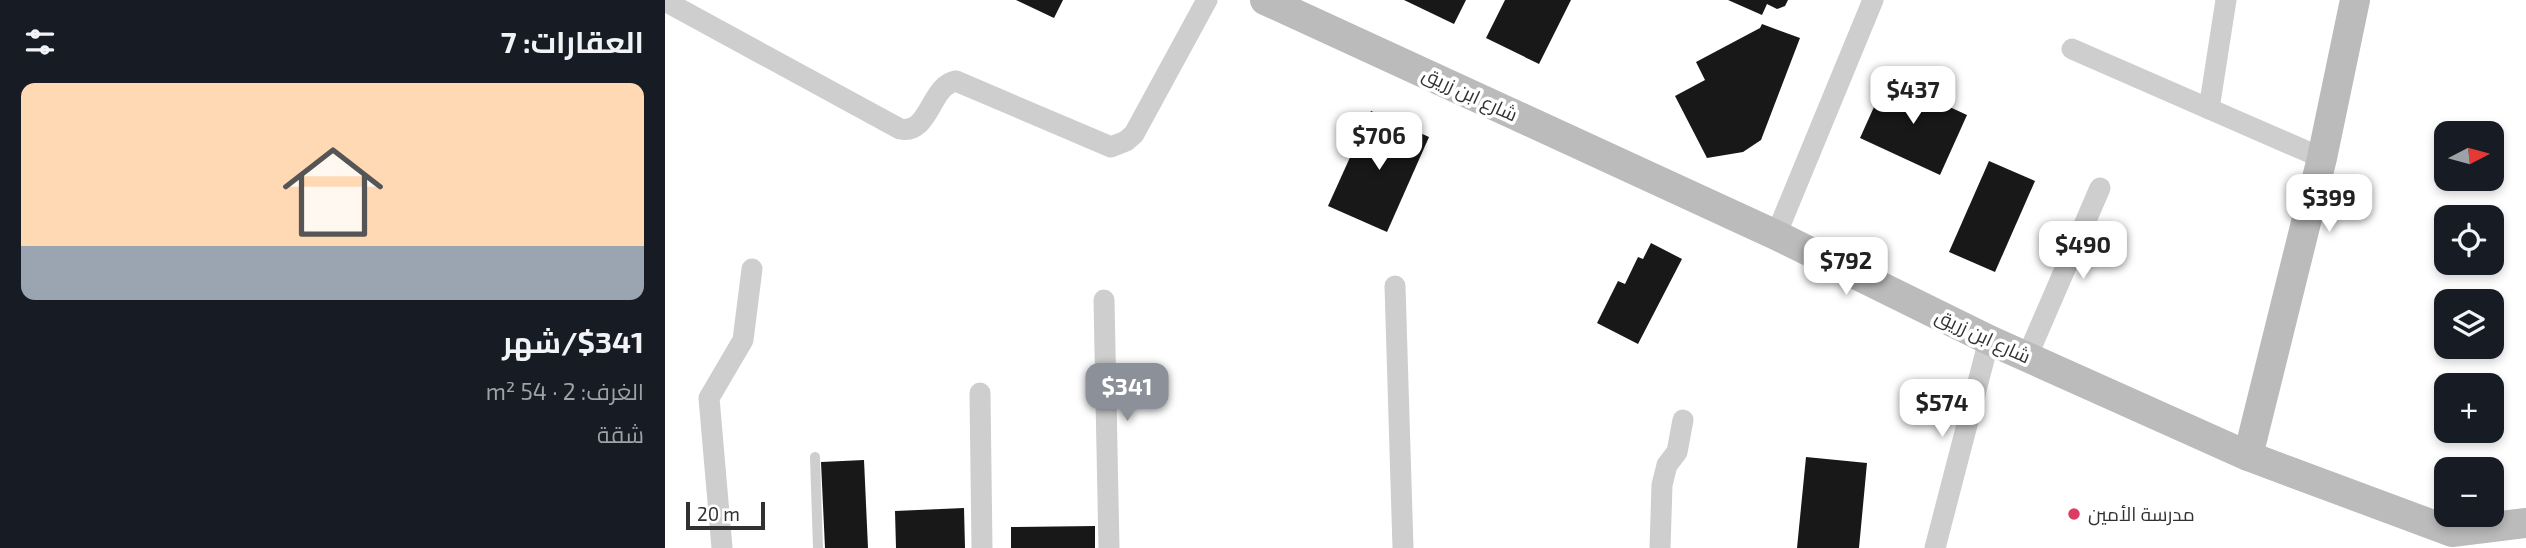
<!DOCTYPE html>
<html lang="ar">
<head>
<meta charset="utf-8">
<style>
  body { margin:0; font-family:"Exo 2",Cairo,sans-serif; background:#20242c; color:#f1f3f6; direction:rtl; height:100vh; display:flex; flex-direction:column; font-size:26px; white-space:nowrap }
  * { box-sizing:border-box; margin:0 }
  p { font-size:23px; color:#9ea1a6 }
  .icon { flex:none; width:38px; height:38px; fill:none; stroke:currentColor; stroke-width:2; stroke-linecap:round; stroke-linejoin:round }
  .map { position:relative; flex:1; overflow:hidden; direction:ltr }
  .side { display:flex; flex-direction:column; background:#171b24; width:665px }
  .side>* { flex:none }
  .needle { width:46px; rotate:84deg }
  .fabs { position:absolute; left:1769px; top:121px; display:grid; gap:14px }
  .fabs a { display:grid; place-items:center; width:70px; height:70px; border-radius:14px; background:#171b24; box-shadow:0 4px 10px #0003; font-size:35px }
  .scale { position:absolute; left:21px; bottom:18px; width:79px; box-sizing:border-box; padding-left:7px; border:4px solid #313131; border-top:0; font-size:19px; line-height:24px; white-space:nowrap; color:#313131; -webkit-text-stroke:5px #fff; paint-order:stroke }
  .price { position:absolute; translate:-50% -60px; padding:0 16px; border-radius:14px; background:#fff; color:#222; font-size:23px; line-height:46px; filter:drop-shadow(0 2px 4px #0008) }
  .price::after { content:''; position:absolute; left:50%; top:42px; width:21px; height:16px; margin-left:-10px; background:inherit; clip-path:polygon(0 0,100% 0,50% 100%) }
  .price.current { background:#8c9099; color:#fff }
  ul { padding:0; list-style:none }
  li { display:grid; align-content:center; gap:14px; height:371px; padding:0 21px }
  li+li { border-top:2px solid #363941 }
  li span { display:grid; place-items:center; height:217px; border-radius:14px; color:#555 }
  li>.icon { margin-inline-start:auto }
  span .icon { width:126px; height:126px; fill:#fffc; stroke-width:1 }
  li b { font-size:30px }
  h2 { display:flex; justify-content:space-between; align-items:center; height:84px; padding:0 21px; font-size:30px }
  main { display:flex; flex:1; min-height:0 }
  .map>svg:first-child { display:block }
  .building { fill:#181818 }
  .lines { fill:none; stroke-linecap:round; stroke-linejoin:round }
  .lane { stroke:#cecece; stroke-width:10 }
  .street { stroke:#cecece; stroke-width:21 }
  .secondary { stroke:#bbb; stroke-width:30 }
  .poi-dot { fill:#dd3d63; stroke:#fff; stroke-width:2.5 }
  .labels { text-anchor:middle; stroke-width:7; stroke-linejoin:round; paint-order:stroke }
  .street-label { font-size:19px; fill:#313131; stroke:#fff }
  .poi-label { font-size:19px; fill:#313131; stroke:#fff; text-anchor:start }
</style>
</head>
<body>
<main>
<div class="map">
<svg width="1861" height="548" viewBox="0 0 1861 548">
  <rect width="100%" height="100%" fill="#fff"/>
  <!-- building -->
  <g class="building">
    <polygon points="351,0 398,0 389,18"/>
    <polygon points="739,0 801,0 789,24"/>
    <polygon points="840,0 906,0 874,64 821,38"/>
    <polygon points="1063,0 1123,0 1120,6 1112,9 1102,4 1097,15"/>
    <polygon points="1097,24 1135,38 1096,140 1078,152 1042,158 1010,96 1040,80 1031,62 1095,28"/>
    <polygon points="1222,78 1302,115 1275,175 1195,138"/>
    <polygon points="706,111 764,137 722,232 663,206"/>
    <polygon points="1324,161 1370,181 1330,272 1284,252"/>
    <polygon points="986,243 1017,259 973,344 932,323 953,281 960,284 973,257 978,259"/>
    <polygon points="1141,457 1202,463 1194,548 1132,548"/>
    <polygon points="199,460 203,548 160,548 156,462"/>
    <polygon points="299,508 300,548 231,548 230,511"/>
    <polygon points="430,526 430,548 346,548 346,527"/>
  </g>
  <g class="lines">
    <!-- lane -->
    <polyline class="lane" points="150,457 153,548"/>
    <!-- street -->
    <g class="street">
      <path d="M0,1l235,128c30,6 30,-44 56,-48l155,66 15,-6 8,-7 73,-134"/>
      <polyline points="1407,49 1657,158"/>
      <polyline points="1544,109 1561,0"/>
      <polyline points="1111,235 1208,0"/>
      <polyline points="730,286 738,548"/>
      <polyline points="439,300 444,548"/>
      <polyline points="1362,357 1435,188"/>
      <polyline points="315,393 317,548"/>
      <polyline points="57,548 44,398 78,340 87,269"/>
      <polyline points="995,548 997,485 1002,465 1012,452 1018,420"/>
      <polyline points="1270,548 1324,340"/>
    </g>
    <!-- secondary -->
    <g class="secondary">
      <polyline points="600,0 1111,235 1324,340 1583,456 1787,532 1861,523"/>
      <polyline points="1583,456 1657,158 1690,0"/>
    </g>
  </g>
  <!-- markers -->
  <circle class="poi-dot" cx="1409" cy="514" r="7"/>
  <g class="labels">
    <!-- street labels -->
    <g class="street-label">
      <text transform="translate(805 94) rotate(25)" y="7">شارع ابن زريق</text>
      <text transform="translate(1318 336) rotate(25)" y="7">شارع ابن زريق</text>
    </g>
    <!-- poi labels -->
    <g class="poi-label">
      <text x="1423" y="521">مدرسة الأمين</text>
    </g>
  </g>
</svg>
<div class="fabs">
<a><svg class="needle" viewBox="-14 -14 28 28"><path d="M0-13l5 13h-10z" fill="#e53935"/><path d="M0 13l5-13h-10z" fill="#9ea1a6"/></svg></a>
<a><svg class="icon" aria-label="locate" viewBox="0 0 24 24"><circle cx="12" cy="12" r="6"/><path d="M12 2v4M12 18v4M2 12h4M18 12h4"/></svg></a>
<a><svg class="icon" aria-label="layers" viewBox="0 0 24 24"><path d="M12 4l9 5-9 5-9-5zM3 14l9 5 9-5"/></svg></a>
<a>+</a>
<a>−</a>
</div>
<div class="scale">20 m</div>
<b class="price" style="left:1248px;top:126px">$437</b>
<b class="price" style="left:714px;top:172px">$706</b>
<b class="price" style="left:1664px;top:234px">$399</b>
<b class="price" style="left:1418px;top:281px">$490</b>
<b class="price" style="left:1181px;top:297px">$792</b>
<b class="price current" style="left:462px;top:423px">$341</b>
<b class="price" style="left:1277px;top:439px">$574</b>
</div>
<section class="side">
<h2>العقارات: 7<svg class="icon" aria-label="filters" viewBox="0 0 24 24"><path d="M4 7h16M4 17h16"/><circle cx="9" cy="7" r="2"/><circle cx="15" cy="17" r="2"/></svg></h2>
<ul>
<li><span style="background:linear-gradient(#ffd9b3 75%,#9aa5b1 0)"><svg class="icon" aria-label="home" viewBox="0 0 24 24"><path d="M3 11l9-7 9 7M6 9v11h12V9"/></svg></span><div><b>$341/شهر</b><p>الغرف: 2 · 54 m²</p><p>شقة</p></div></li>
</ul>
</section>
</main>
</body>
</html>
